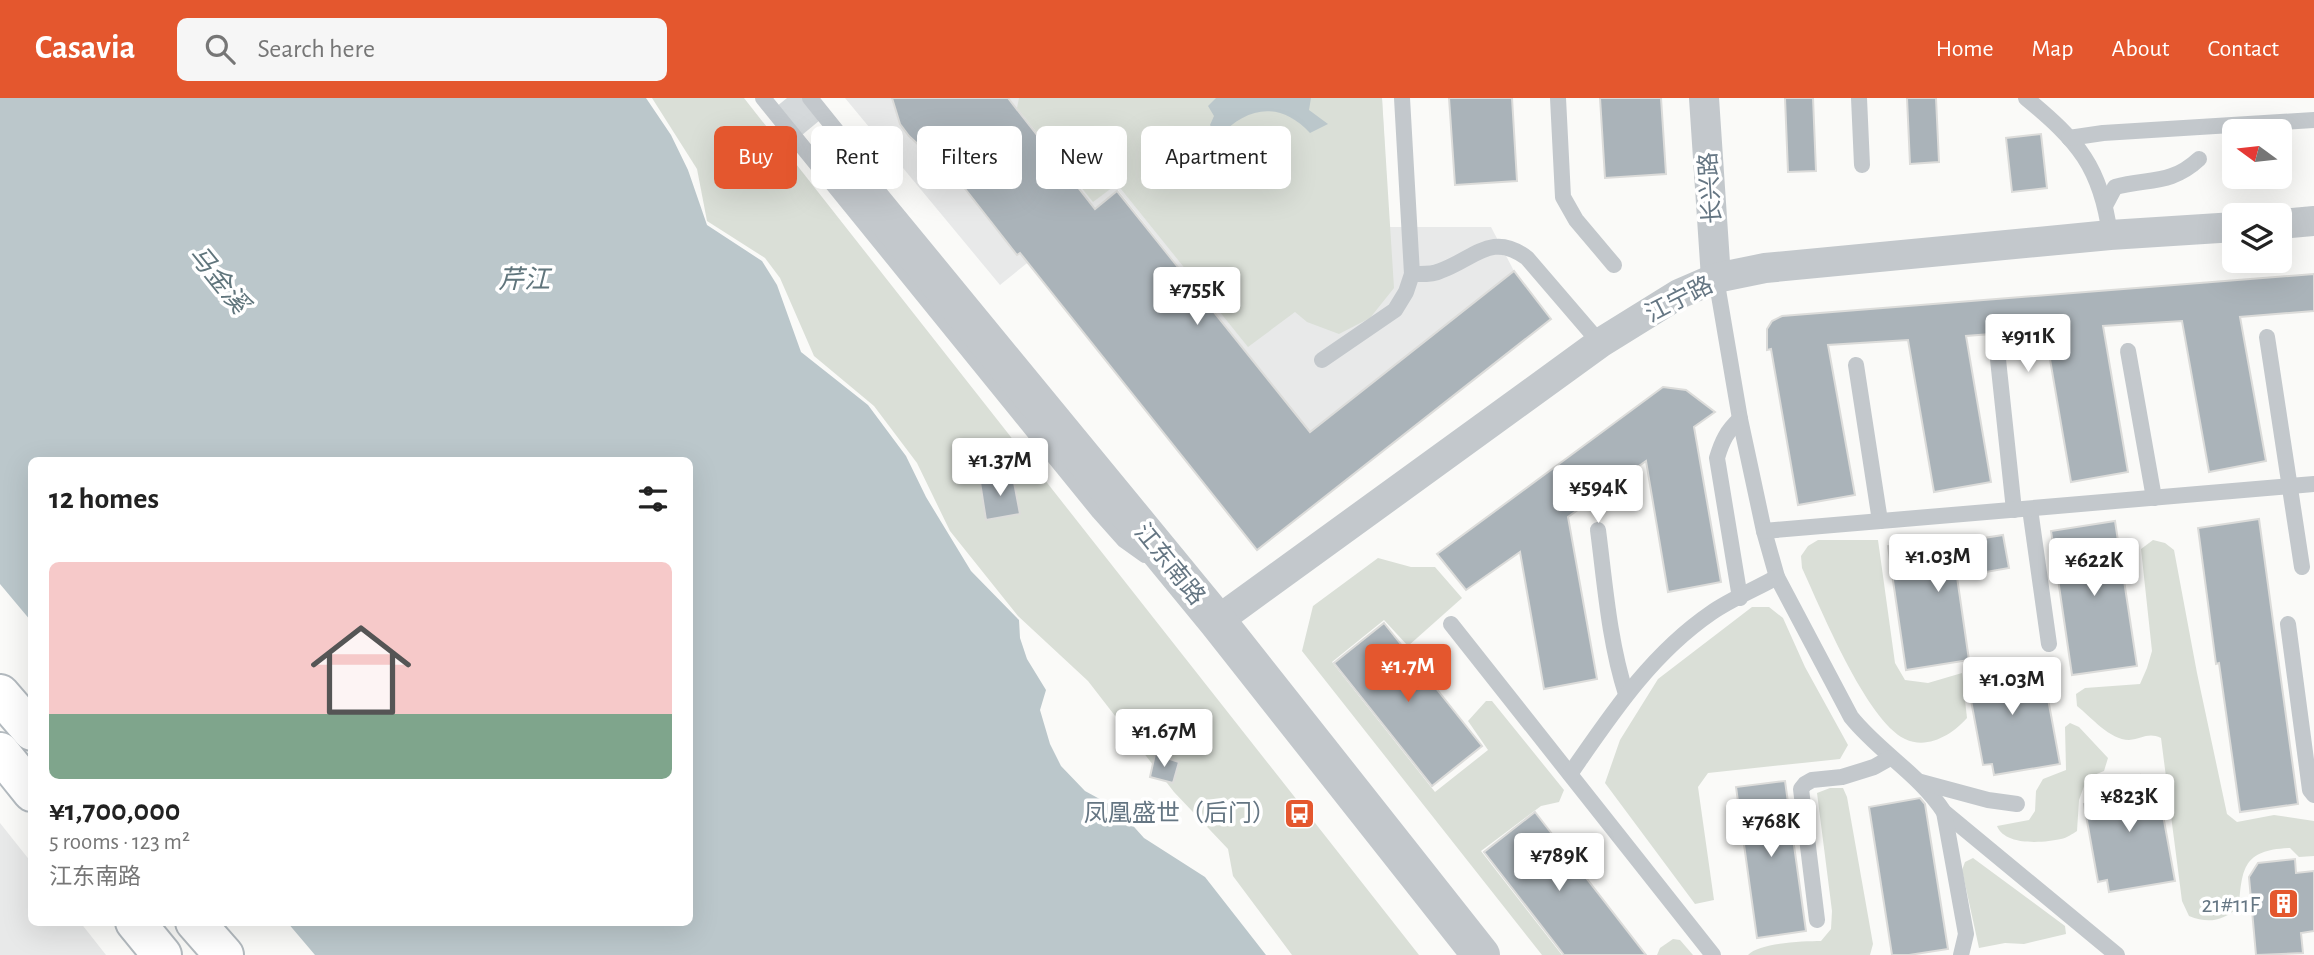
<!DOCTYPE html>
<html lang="en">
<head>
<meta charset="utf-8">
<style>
  body { margin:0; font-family:"Alegreya Sans","Noto Sans SC",sans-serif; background:#f6f6f6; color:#222; height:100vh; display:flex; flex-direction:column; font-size:26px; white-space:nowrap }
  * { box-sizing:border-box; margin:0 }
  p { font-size:23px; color:#767676 }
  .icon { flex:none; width:38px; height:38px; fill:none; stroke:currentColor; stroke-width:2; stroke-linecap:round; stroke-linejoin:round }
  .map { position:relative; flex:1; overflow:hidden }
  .details { position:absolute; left:28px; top:359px; width:665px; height:469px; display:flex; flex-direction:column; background:#fff; border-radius:10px; box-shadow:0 7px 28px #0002 }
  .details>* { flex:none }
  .hud { position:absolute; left:714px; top:28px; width:665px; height:63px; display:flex; gap:14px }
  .needle { width:46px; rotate:285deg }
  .tools { position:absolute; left:2222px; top:21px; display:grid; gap:14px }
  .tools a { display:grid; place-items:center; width:70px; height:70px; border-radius:10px; background:#fff; box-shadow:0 7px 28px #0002; font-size:35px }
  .price { position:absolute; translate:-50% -60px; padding:0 16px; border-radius:7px; background:#fff; color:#222; font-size:23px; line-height:46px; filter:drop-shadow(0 2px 4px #0008) }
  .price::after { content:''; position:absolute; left:50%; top:42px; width:21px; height:16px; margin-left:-10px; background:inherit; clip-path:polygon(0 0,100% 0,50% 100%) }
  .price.current { background:#e4572e; color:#fff }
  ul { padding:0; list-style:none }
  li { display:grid; align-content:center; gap:14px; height:371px; padding:0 21px }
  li+li { border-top:2px solid #e0e0e0 }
  li span { display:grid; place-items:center; height:217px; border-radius:10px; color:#555 }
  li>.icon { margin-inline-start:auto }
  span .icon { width:126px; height:126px; fill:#fffc; stroke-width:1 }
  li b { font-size:30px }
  h2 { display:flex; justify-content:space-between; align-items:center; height:84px; padding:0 21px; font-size:30px }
  .tag { padding:0 24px; border-radius:10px; background:#fff; box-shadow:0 7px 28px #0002; font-size:24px; line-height:63px }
  .tag.current { background:#e4572e; color:#fff }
  header { display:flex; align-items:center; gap:42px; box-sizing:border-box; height:98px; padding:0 35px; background:#e4572e; color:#fff }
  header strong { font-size:33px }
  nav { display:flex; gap:38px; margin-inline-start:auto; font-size:24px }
  .search { width:490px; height:63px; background:#f6f6f6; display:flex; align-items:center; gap:18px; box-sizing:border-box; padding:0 24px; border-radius:10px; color:#767676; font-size:26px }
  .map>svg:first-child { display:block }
  .built { fill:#e8e9e9 }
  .green { fill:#dadfd7 }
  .water { fill:#bbc7cb }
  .building { fill:#aab3b9; stroke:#dcdcda; stroke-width:2 }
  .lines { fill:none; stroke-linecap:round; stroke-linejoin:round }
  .tertiary-tunnel { stroke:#d5d9db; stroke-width:38; stroke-dasharray:38 19; stroke-linecap:butt }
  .secondary-casing { stroke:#b3babf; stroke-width:42 }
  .service { stroke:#c3c8cc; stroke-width:16 }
  .minor { stroke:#c3c8cc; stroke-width:30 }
  .tertiary { stroke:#c3c8cc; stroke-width:38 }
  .secondary { stroke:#fff; stroke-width:38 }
  .labels { text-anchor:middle; stroke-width:7; stroke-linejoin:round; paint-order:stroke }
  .street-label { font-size:24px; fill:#657683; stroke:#fff }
  .poi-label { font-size:24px; fill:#657683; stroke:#fff; text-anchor:end }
  .water-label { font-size:26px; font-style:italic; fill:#60757c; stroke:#fff }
</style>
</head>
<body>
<header>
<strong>Casavia</strong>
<div class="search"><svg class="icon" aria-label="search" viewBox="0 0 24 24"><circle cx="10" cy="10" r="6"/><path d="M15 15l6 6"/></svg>Search here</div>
<nav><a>Home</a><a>Map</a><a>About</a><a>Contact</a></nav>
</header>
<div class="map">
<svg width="2314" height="857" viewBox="0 0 2314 857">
  <rect width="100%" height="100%" fill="#fafaf8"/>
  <!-- built -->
  <g class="built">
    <polygon points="845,0 1382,0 1389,129 1491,129 1514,173 1310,334 1118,92 1000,187"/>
    <polygon points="0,725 31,764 32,824 80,824 106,857 0,857"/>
  </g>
  <!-- green -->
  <g class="green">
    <polygon points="652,0 744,0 1419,857 1292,857 1233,778 1228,751 1174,694 1088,583 1018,518 950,433 917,365 874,308 814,258 780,180 765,160 707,123 697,71"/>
    <polygon points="1019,0 1382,0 1394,190 1370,220 1339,236 1307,224 1295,214 1248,249 1117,86 1093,104 1017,10"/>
    <path d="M1818,442h60l17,123 10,17 23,3 34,-10 5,45c-14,16 -39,32 -62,21 -39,-19 -84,-130 -103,-171l-1,-12 7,-10z"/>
    <path d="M2153,442l12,3 9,7 23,123 30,141 10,8 37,-7 40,6v35l-15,1 -9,-9c-46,2 -48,19 -51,59 -17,14 -30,17 -50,9l-7,-15 -21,-163c-13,-6 -19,1 -32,2 -19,0 -38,-23 -52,-34l-1,-12 9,-6 55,-4 7,-16 5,-17 -11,-102z"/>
    <polygon points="1378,460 1411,469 1435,469 1462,500 1408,548 1384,522 1332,564 1435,694 1488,652 1468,623 1486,603 1492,603 1564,692 1559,704 1541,708 1481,753 1562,857 1542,857 1302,553 1313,508"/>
    <polygon points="1752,509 1769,509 1783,520 1805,569 1848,647 1840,661 1708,675 1698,689 1714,802 1695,806 1605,685 1620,642 1658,581"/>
    <path d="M2070,625l9,4 29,31 -4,13 -17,7 -8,22 -2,31c-5,3 -10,7 -16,8 -18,4 -56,7 -64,-13l32,-6 6,-9 1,-20 7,-12 23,-9 -1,-43z"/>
    <path d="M1830,690h13l4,9 26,147 -3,11h-122c11,-12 56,-14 73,-14l10,-12 1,-18 -15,-118z"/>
    <polygon points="1973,760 2065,828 2066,836 2024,846 2005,845 1979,850 1962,772 1965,764"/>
    <polygon points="1673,841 1680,842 1693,857 1657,857 1660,850"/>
  </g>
  <!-- water -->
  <g class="water">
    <polygon points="0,0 646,0 671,37 688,72 707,127 762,163 777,187 801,254 868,307 906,358 926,399 971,473 1019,522 1020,540 1027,561 1046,592 1040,612 1050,646 1061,668 1085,693 1118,711 1144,740 1205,779 1266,857 315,857 287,824 690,824 690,362 32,362 31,523 0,486"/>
    <path d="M1216,0h95l-2,12 19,14 -18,9c-30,-32 -63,-27 -91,4l-9,-12 4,-9 -6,-10z"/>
  </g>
  <!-- building -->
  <g class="building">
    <polygon points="892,0 1008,0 1095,111 1117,93 1310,334 1514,173 1551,221 1257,452 1020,155 1017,157 937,55 922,50 909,38 900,26"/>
    <polygon points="1449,0 1512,0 1517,83 1455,87"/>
    <polygon points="1600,0 1661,0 1666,76 1605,80"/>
    <polygon points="1785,0 1813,0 1816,73 1788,74"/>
    <polygon points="1907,0 1936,0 1939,64 1910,66"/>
    <polygon points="2041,36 2047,90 2012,94 2006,40"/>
    <polygon points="2314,176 2314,213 2240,219 2266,363 2209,374 2182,223 2103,228 2128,374 2071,384 2045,232 1966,238 1991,384 1934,394 1908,242 1828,247 1855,397 1798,407 1771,251 1767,252 1767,231 1772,223 1782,218"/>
    <polygon points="1663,289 1686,292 1715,314 1694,329 1721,484 1668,494 1646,363 1568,419 1597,581 1544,591 1520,454 1466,492 1437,456"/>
    <polygon points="1013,379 1020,416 986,422 980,384"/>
    <polygon points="2259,421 2298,706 2240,714 2219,565 2216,566 2198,430"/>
    <polygon points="2115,423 2137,568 2072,577 2051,433"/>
    <polygon points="2003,437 2009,470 1957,479 1969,562 1906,572 1888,448 1951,438 1952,445"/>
    <polygon points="1384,525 1482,648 1432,688 1334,565"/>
    <polygon points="2025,561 2026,571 2042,568 2060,666 1994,677 1992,666 1983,667 1965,570"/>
    <polygon points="1155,656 1179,664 1173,685 1150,679"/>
    <polygon points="2140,677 2141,687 2157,684 2175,783 2109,794 2107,782 2098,784 2084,706 2093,704 2090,685"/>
    <polygon points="1785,683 1806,833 1757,840 1736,689"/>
    <polygon points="1920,700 1925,706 1948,851 1909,857 1892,857 1869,709"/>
    <polygon points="1535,714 1646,857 1564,857 1484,754"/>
    <polygon points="2295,761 2296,775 2314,773 2314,833 2301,835 2303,855 2256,857 2249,779 2258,765"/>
  </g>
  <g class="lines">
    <!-- tertiary-tunnel -->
    <polyline class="tertiary-tunnel" points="787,0 853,80"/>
    <defs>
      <g id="secondary">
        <polyline points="0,596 32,633"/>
        <polyline points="0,654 32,694"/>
        <polyline points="135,824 162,857"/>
        <polyline points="195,824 224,857"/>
      </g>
    </defs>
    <!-- secondary casing -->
    <use href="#secondary" class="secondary-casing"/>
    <!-- service -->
    <g class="service">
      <polyline points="763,0 1099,414 1124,442 1145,457"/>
      <polyline points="810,0 872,77"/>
      <polyline points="1402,0 1412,176"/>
      <polyline points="1558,0 1563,99 1576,122 1614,167"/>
      <polyline points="1859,0 1862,67"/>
      <path d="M2026,0c52,43 75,69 84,137"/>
      <polyline points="2069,40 2103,35 2314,22"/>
      <path d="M2106,106l9,-17c34,-9 56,-2 84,-28"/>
      <path d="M1716,180l24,141 24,112 13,46 74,140c28,35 68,57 93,95l173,143"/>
      <polyline points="2267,239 2302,469"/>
      <polyline points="1997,252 2014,412"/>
      <polyline points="2128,253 2154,400"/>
      <path d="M1322,262l73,-50 11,-18 6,-18c9,0 20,1 28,-3 34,-12 52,-40 87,-13l73,85"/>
      <polyline points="1856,267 1880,423"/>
      <polyline points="2030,411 2049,546"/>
      <path d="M1598,432c7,54 11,111 28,164"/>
      <polyline points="1764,433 2314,386"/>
      <path d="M1740,500l-23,-140c5,-17 10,-27 23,-39"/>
      <polyline points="1451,526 1713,857"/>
      <polyline points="2288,526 2310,692 2314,697"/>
      <path d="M1570,676c41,-59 80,-119 141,-161 20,-14 45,-24 66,-36"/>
      <polyline points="1921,684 1988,702 2017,706"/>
      <polyline points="1944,714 1966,836 1961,857"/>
      <polyline points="1817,822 1801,691 1805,686 1812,682 1842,679 1874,669 1890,660"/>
    </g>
    <!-- minor -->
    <g class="minor">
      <polyline points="1704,0 1716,180"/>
      <polyline points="2280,126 2314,123"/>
      <polyline points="1217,523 1600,245 1679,196 1716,180 1765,170 2110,137 2235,129"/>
    </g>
    <!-- tertiary -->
    <polyline class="tertiary" points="853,80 1217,523 1481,857"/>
    <!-- secondary -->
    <use href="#secondary" class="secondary"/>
  </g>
  <!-- icons -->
  <defs>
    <symbol id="bus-square" viewBox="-11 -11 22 22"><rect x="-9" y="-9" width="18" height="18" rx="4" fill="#e4572e" stroke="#fff"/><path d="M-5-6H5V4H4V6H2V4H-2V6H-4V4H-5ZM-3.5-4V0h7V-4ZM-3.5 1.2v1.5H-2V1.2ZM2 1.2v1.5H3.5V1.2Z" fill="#fff"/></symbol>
    <symbol id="building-square" viewBox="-11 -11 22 22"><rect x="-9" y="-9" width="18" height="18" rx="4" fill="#e4572e" stroke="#fff"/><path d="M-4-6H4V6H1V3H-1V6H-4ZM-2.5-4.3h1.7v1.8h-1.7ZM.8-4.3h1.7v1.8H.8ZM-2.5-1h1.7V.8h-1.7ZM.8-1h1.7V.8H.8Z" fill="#fff"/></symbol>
  </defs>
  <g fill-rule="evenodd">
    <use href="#bus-square" x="1282" y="698" width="35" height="35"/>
    <use href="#building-square" x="2266" y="788" width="35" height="35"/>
  </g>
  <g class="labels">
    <!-- street labels -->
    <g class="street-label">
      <text transform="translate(1710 90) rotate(-94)" y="8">长兴路</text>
      <text transform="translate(1679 201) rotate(-27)" y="8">江宁路</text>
      <text transform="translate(1170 466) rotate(51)" y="8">江东南路</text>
    </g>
    <!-- poi labels -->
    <g class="poi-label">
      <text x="1276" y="723">凤凰盛世（后门）</text>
      <text x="2260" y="814">21#11F</text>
    </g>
    <!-- water labels -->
    <g class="water-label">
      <text transform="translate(219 181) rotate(51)" y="9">马金溪</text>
      <text x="524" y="190">芹江</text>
    </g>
  </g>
</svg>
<div class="tools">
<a><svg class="needle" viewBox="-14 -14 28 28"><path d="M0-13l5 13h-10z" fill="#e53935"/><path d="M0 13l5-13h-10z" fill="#767676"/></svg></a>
<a><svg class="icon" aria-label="layers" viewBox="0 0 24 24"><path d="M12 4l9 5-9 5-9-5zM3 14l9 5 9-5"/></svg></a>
</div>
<b class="price" style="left:1197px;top:229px">¥755K</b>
<b class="price" style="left:2028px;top:276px">¥911K</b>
<b class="price" style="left:1000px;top:400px">¥1.37M</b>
<b class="price" style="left:1598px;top:427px">¥594K</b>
<b class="price" style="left:1938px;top:496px">¥1.03M</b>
<b class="price" style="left:2094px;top:500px">¥622K</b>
<b class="price current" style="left:1408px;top:606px">¥1.7M</b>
<b class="price" style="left:2012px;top:619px">¥1.03M</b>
<b class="price" style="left:1164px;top:671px">¥1.67M</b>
<b class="price" style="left:2129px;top:736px">¥823K</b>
<b class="price" style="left:1771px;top:761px">¥768K</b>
<b class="price" style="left:1559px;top:795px">¥789K</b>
<div class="hud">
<a class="tag current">Buy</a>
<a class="tag">Rent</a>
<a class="tag">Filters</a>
<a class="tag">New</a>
<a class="tag">Apartment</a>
</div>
<section class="details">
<h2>12 homes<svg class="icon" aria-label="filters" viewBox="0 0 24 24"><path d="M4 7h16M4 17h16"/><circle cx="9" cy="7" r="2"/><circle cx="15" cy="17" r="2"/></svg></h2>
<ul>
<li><span style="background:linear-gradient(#f6c9c9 70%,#7fa58c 0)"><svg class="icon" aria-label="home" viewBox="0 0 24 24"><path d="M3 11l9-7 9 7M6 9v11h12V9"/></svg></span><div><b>¥1,700,000</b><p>5 rooms · 123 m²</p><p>江东南路</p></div></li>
</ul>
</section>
</div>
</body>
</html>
